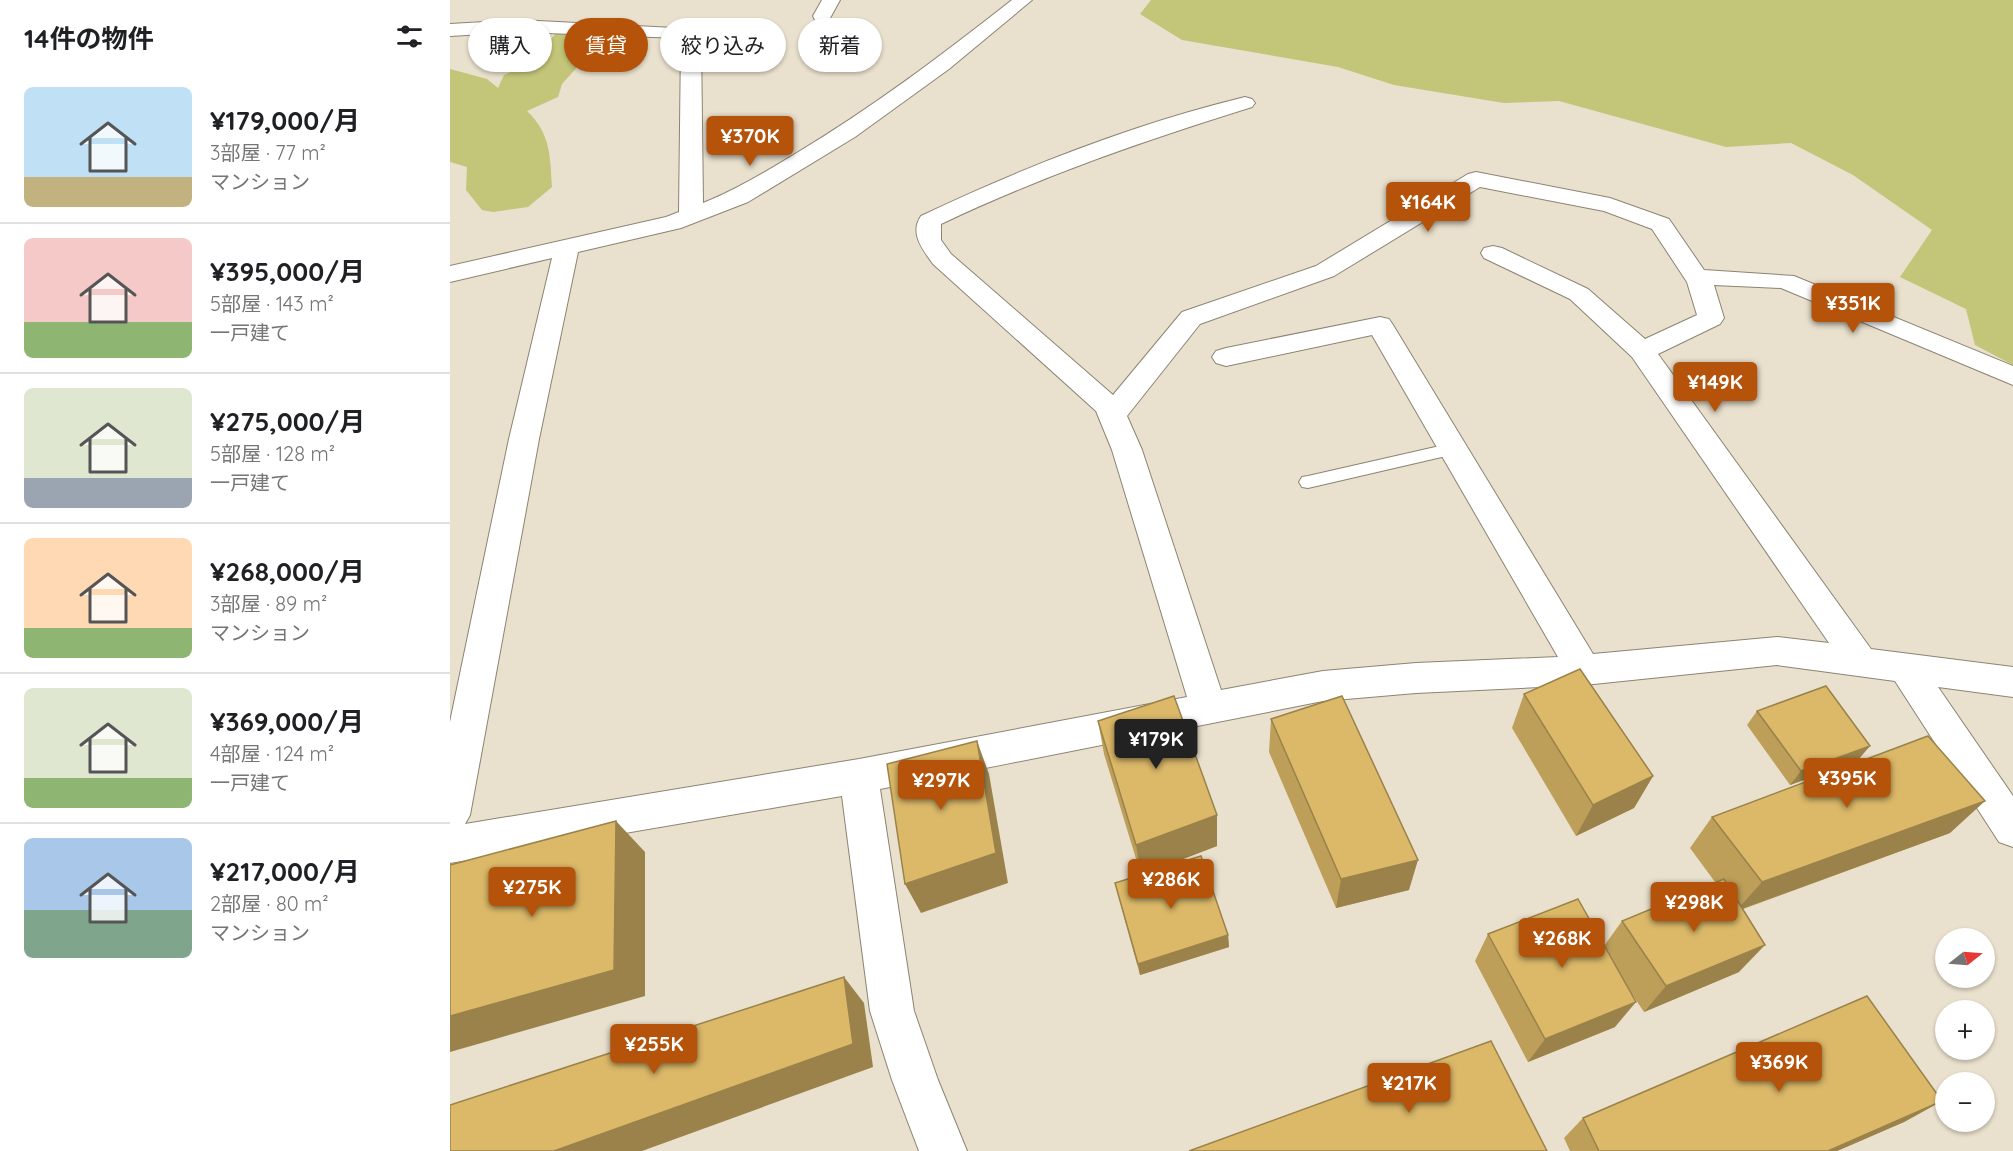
<!DOCTYPE html>
<html lang="ja">
<head>
<meta charset="utf-8">
<style>
  body { margin:0; font-family:Quicksand,"Noto Sans JP",sans-serif; background:#f2f2f2; color:#202124; height:100vh; display:flex; flex-direction:column; font-size:22px; white-space:nowrap }
  * { box-sizing:border-box; margin:0 }
  p { font-size:20px; color:#757577 }
  .icon { flex:none; width:33px; height:33px; fill:none; stroke:currentColor; stroke-width:2; stroke-linecap:round; stroke-linejoin:round }
  .map { position:relative; flex:1; overflow:hidden }
  .panel { display:flex; flex-direction:column; background:#fff; width:450px }
  .panel>* { flex:none }
  .banner { position:absolute; left:18px; top:18px; width:570px; height:54px; display:flex; gap:12px }
  .needle { width:39px; rotate:73deg }
  .fabs { position:absolute; left:1485px; top:928px; display:grid; gap:12px }
  .fabs a { display:grid; place-items:center; width:60px; height:60px; border-radius:50%; background:#fff; box-shadow:0 2px 4px #0004; font-size:30px }
  .price { position:absolute; translate:-50% -51px; padding:0 14px; border-radius:6px; background:#b45309; color:#fff; font-size:20px; line-height:39px; filter:drop-shadow(0 2px 3px #0008) }
  .price::after { content:''; position:absolute; left:50%; top:36px; width:18px; height:14px; margin-left:-9px; background:inherit; clip-path:polygon(0 0,100% 0,50% 100%) }
  .price.on { background:#222; color:#fff }
  ul { padding:0; list-style:none }
  li { display:flex; align-items:center; gap:18px; height:150px; padding:0 24px }
  li+li { border-top:2px solid #e0e0e0 }
  li span { display:grid; place-items:center; flex:none; width:168px; height:120px; border-radius:9px; color:#555 }
  li>.icon { margin-inline-start:auto }
  span .icon { width:72px; height:72px; fill:#fffc; stroke-width:1 }
  li b { font-size:26px }
  h2 { display:flex; justify-content:space-between; align-items:center; height:72px; padding:0 24px; font-size:26px }
  .chip { padding:0 21px; border-radius:27px; background:#fff; box-shadow:0 2px 4px #0004; font-size:21px; line-height:54px }
  .chip.on { background:#b45309; color:#fff }
  main { display:flex; flex:1; min-height:0 }
  .map>svg:first-child { display:block }
  .green { fill:#c3c579 }
  .lines { fill:none; stroke-linecap:round; stroke-linejoin:round }
  .lane-casing { stroke:#8c8473; stroke-width:2 }
  .street-casing { stroke:#8c8473; stroke-width:2 }
  .lane { fill:#fff; fill-rule:evenodd }
  .street { fill:#fff; fill-rule:evenodd }
  .wall { fill:#bd9f5a }
  .shaded-wall { fill:#9a824a }
  .building { fill:#dcb969; stroke:#9a824a; stroke-width:1.5 }
</style>
</head>
<body>
<main>
<section class="panel">
<h2>14件の物件<svg class="icon" aria-label="filters" viewBox="0 0 24 24"><path d="M4 7h16M4 17h16"/><circle cx="9" cy="7" r="2"/><circle cx="15" cy="17" r="2"/></svg></h2>
<ul>
<li><span style="background:linear-gradient(#bfe0f5 75%,#c2b280 0)"><svg class="icon" aria-label="home" viewBox="0 0 24 24"><path d="M3 11l9-7 9 7M6 9v11h12V9"/></svg></span><div><b>¥179,000/月</b><p>3部屋 · 77 m²</p><p>マンション</p></div></li>
<li><span style="background:linear-gradient(#f6c9c9 70%,#8fb573 0)"><svg class="icon" aria-label="home" viewBox="0 0 24 24"><path d="M3 11l9-7 9 7M6 9v11h12V9"/></svg></span><div><b>¥395,000/月</b><p>5部屋 · 143 m²</p><p>一戸建て</p></div></li>
<li><span style="background:linear-gradient(#dfe7d0 75%,#9aa5b1 0)"><svg class="icon" aria-label="home" viewBox="0 0 24 24"><path d="M3 11l9-7 9 7M6 9v11h12V9"/></svg></span><div><b>¥275,000/月</b><p>5部屋 · 128 m²</p><p>一戸建て</p></div></li>
<li><span style="background:linear-gradient(#ffd9b3 75%,#8fb573 0)"><svg class="icon" aria-label="home" viewBox="0 0 24 24"><path d="M3 11l9-7 9 7M6 9v11h12V9"/></svg></span><div><b>¥268,000/月</b><p>3部屋 · 89 m²</p><p>マンション</p></div></li>
<li><span style="background:linear-gradient(#dfe7d0 75%,#8fb573 0)"><svg class="icon" aria-label="home" viewBox="0 0 24 24"><path d="M3 11l9-7 9 7M6 9v11h12V9"/></svg></span><div><b>¥369,000/月</b><p>4部屋 · 124 m²</p><p>一戸建て</p></div></li>
<li><span style="background:linear-gradient(#a9c7e8 60%,#7fa58c 0)"><svg class="icon" aria-label="home" viewBox="0 0 24 24"><path d="M3 11l9-7 9 7M6 9v11h12V9"/></svg></span><div><b>¥217,000/月</b><p>2部屋 · 80 m²</p><p>マンション</p></div></li>
</ul>
</section>
<div class="map">
<svg width="1563" height="1151" viewBox="0 0 1563 1151">
  <rect width="100%" height="100%" fill="#e9e0cd"/>
  <!-- green -->
  <g class="green">
    <polygon points="701,0 1563,0 1563,365 1525,345 1516,309 1450,277 1482,230 1403,175 1341,143 1276,147 1109,101 1054,103 944,85 888,67 732,40 690,14"/>
    <path d="M108,31l49,3 -45,50 -4,13 -31,14c24,23 23,45 25,76l-24,20 -35,5 -11,-2 -16,-20 1,-23 -17,-5v-93l37,10 11,9 6,-13 25,-11z"/>
  </g>
  <g class="lines">
    <defs>
      <polygon id="lane" points="1003,443 1009,445 1012,449 1009,453 858,488 852,487 849,482 852,477 858,476"/>
      <g id="street">
        <polygon points="372,0 390,0 379,20 365,20 363,16"/>
        <path d="M562,0h20l-83,69 -94,68 -107,65 -67,26 -103,24 -39,187 -69,376 -5,9 394,-65 328,-62 -75,-247 -16,-39 -163,-147c-10,-14 -24,-31 -12,-48 103,-49 213,-92 324,-119l7,2 3,4 -3,4c-106,33 -210,69 -311,117v16l10,14 162,141 69,-83 134,-46 152,-92 8,-2 134,26 59,21 35,51 90,6 219,90v19l-232,-97 -67,-3 10,33 -4,6 -62,30 213,295 142,18v30l-75,-10 75,109v51l-14,-5 -104,-161 -118,-16 -193,20 -168,8 -93,8 -443,88 34,222 24,69 29,71h-48l-27,-71 -22,-69 -28,-215 -392,67v-141l59,-283 43,-181 -102,24v-16l216,-49 13,-5 2,-171 -1,-3 -161,-6 -69,4v-12l69,-4 175,9 7,12 2,162c33,-13 62,-31 92,-49 77,-46 147,-99 217,-154zM1030,187l124,24 48,18 35,53 10,33 -52,24 -57,-50 -86,-41 -9,-2 -9,2 -3,5 3,5 86,41 62,58 197,286 -52,-6 -184,17 -200,-329 -4,-6 -9,-2 -154,31 -10,3 -4,6 4,6 10,3 146,-31 186,322 -142,6 -93,8 -102,19 -79,-240 -15,-34 73,-92 134,-48z"/>
      </g>
    </defs>
    <!-- lane casing -->
    <use href="#lane" class="lane-casing"/>
    <!-- street casing -->
    <use href="#street" class="street-casing"/>
    <!-- lane -->
    <use href="#lane" class="lane"/>
    <!-- street -->
    <use href="#street" class="street"/>
  </g>
  <!-- wall -->
  <g class="wall">
    <polygon points="1074,694 1203,776 1184,808 1126,836 1062,728"/>
    <polygon points="1307,711 1408,760 1340,785 1297,725"/>
    <polygon points="821,719 959,890 886,908 819,752"/>
    <polygon points="648,721 767,815 767,846 694,874 778,935 779,947 690,975 668,895 665,883 691,875 654,754"/>
    <polygon points="1262,817 1500,833 1293,909 1289,972 1194,1012 1172,979 1165,1027 1078,1062 1025,961 1038,934 1154,946 1172,921 1265,882 1240,848"/>
    <polygon points="1492,1101 1454,1122 1387,1151 1120,1151 1114,1138 1133,1118"/>
  </g>
  <!-- shaded-wall -->
  <g class="shaded-wall">
    <polygon points="527,741 539,774 558,883 471,913 455,884"/>
    <polygon points="1420,746 1408,760 1340,785 1351,771"/>
    <polygon points="1203,776 1184,808 1126,836 1143,805"/>
    <polygon points="1535,801 1500,833 1286,911 1312,882"/>
    <polygon points="767,815 767,846 691,875 686,845"/>
    <polygon points="166,821 195,852 195,996 0,1052 0,1016"/>
    <polygon points="968,860 959,890 886,908 891,879"/>
    <polygon points="778,935 779,947 690,975 688,964"/>
    <polygon points="1315,945 1289,972 1194,1012 1216,986"/>
    <polygon points="394,977 414,1003 423,1067 192,1151 104,1151"/>
    <polygon points="1186,1002 1165,1027 1078,1062 1095,1039"/>
    <polygon points="1492,1101 1454,1122 1387,1151 1378,1151"/>
  </g>
  <!-- building -->
  <g class="building">
    <polygon points="1130,669 1203,776 1143,805 1074,694"/>
    <polygon points="1376,686 1420,746 1351,771 1307,711"/>
    <polygon points="724,696 767,815 686,845 648,721"/>
    <polygon points="892,696 968,860 891,879 821,719"/>
    <polygon points="1478,736 1535,801 1312,882 1262,817"/>
    <polygon points="527,741 546,853 455,884 437,764"/>
    <polygon points="166,821 164,970 0,1016 0,865"/>
    <polygon points="751,856 778,935 688,964 665,883"/>
    <polygon points="1274,879 1315,945 1216,986 1172,921"/>
    <polygon points="1128,899 1186,1002 1095,1039 1038,934"/>
    <polygon points="394,977 403,1044 104,1151 0,1151 0,1105"/>
    <polygon points="1417,996 1492,1101 1378,1151 1149,1151 1133,1118"/>
    <polygon points="1041,1041 1097,1151 739,1151"/>
  </g>
</svg>
<div class="fabs">
<a><svg class="needle" viewBox="-14 -14 28 28"><path d="M0-13l5 13h-10z" fill="#e53935"/><path d="M0 13l5-13h-10z" fill="#757577"/></svg></a>
<a>+</a>
<a>−</a>
</div>
<b class="price" style="left:300px;top:167px">¥370K</b>
<b class="price" style="left:978px;top:233px">¥164K</b>
<b class="price" style="left:1403px;top:334px">¥351K</b>
<b class="price" style="left:1265px;top:413px">¥149K</b>
<b class="price on" style="left:706px;top:770px">¥179K</b>
<b class="price" style="left:1397px;top:809px">¥395K</b>
<b class="price" style="left:491px;top:811px">¥297K</b>
<b class="price" style="left:721px;top:910px">¥286K</b>
<b class="price" style="left:82px;top:918px">¥275K</b>
<b class="price" style="left:1244px;top:933px">¥298K</b>
<b class="price" style="left:1112px;top:969px">¥268K</b>
<b class="price" style="left:204px;top:1075px">¥255K</b>
<b class="price" style="left:1329px;top:1093px">¥369K</b>
<b class="price" style="left:959px;top:1114px">¥217K</b>
<div class="banner">
<a class="chip">購入</a>
<a class="chip on">賃貸</a>
<a class="chip">絞り込み</a>
<a class="chip">新着</a>
</div>
</div>
</main>
</body>
</html>
